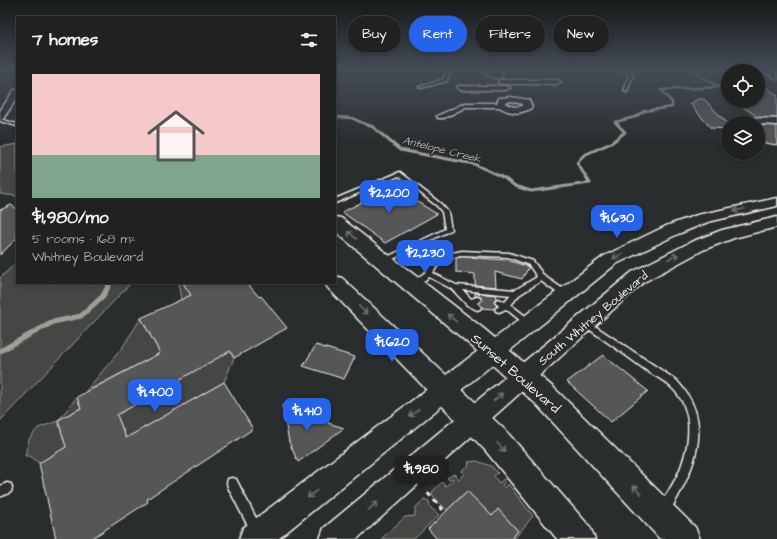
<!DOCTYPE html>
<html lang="en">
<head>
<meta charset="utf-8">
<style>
  body { margin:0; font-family:"Architects Daughter",sans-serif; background:#282a2a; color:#f1f3f6; height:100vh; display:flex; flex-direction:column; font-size:15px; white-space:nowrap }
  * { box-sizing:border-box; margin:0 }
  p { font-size:13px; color:#a2a4a5 }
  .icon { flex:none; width:22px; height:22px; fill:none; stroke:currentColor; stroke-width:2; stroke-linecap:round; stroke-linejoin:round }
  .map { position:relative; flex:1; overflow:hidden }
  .side { position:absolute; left:16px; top:16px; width:320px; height:268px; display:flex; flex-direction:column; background:#202222; border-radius:0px; box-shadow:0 2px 6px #0003,0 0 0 1px #3d3f40 }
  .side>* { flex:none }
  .hud { position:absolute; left:348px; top:16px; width:369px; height:36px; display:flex; gap:8px }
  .buttons { position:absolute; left:721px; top:64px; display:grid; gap:8px }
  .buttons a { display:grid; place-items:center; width:44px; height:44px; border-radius:50%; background:#202222; box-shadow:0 2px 6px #0003,0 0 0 1px #3d3f40; font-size:20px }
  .price { position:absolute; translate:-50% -34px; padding:0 9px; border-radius:8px; background:#2563eb; color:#fff; font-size:13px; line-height:26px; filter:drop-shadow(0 1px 2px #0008) }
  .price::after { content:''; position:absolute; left:50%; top:24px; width:12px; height:9px; margin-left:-6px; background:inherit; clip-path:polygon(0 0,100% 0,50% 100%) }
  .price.current { background:#222; color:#fff }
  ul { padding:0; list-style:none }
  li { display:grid; align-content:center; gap:8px; height:212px; padding:0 16px }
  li+li { border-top:1px solid #3d3f40 }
  li span { display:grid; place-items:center; height:124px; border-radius:0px; color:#555 }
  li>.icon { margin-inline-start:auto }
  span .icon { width:72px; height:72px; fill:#fffc; stroke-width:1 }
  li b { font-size:17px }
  h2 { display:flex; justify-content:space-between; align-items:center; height:48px; padding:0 16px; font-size:17px }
  .chip { padding:0 14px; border-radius:18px; background:#202222; box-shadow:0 2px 6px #0003,0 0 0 1px #3d3f40; font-size:14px; line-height:36px }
  .chip.current { background:#2563eb; color:#fff }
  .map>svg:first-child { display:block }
  .green { fill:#444645; stroke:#9c9c96 }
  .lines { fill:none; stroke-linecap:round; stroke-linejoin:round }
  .stream-far2 { stroke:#9f9f9a; stroke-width:2.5 }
  .stream-far1 { stroke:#9f9f9a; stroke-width:3 }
  .stream { stroke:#9f9f9a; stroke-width:5 }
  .building { fill:#555756; stroke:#f4f1e8 }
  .service-casing { stroke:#f4f1e8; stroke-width:3 }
  .minor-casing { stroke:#f4f1e8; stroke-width:3 }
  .tertiary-casing { stroke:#f4f1e8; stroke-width:3 }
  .secondary-casing { stroke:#f4f1e8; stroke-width:3 }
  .path { stroke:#f4f1e8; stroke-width:3.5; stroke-dasharray:4.5 4.5; stroke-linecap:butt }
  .service { fill:#2a2d2e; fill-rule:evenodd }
  .minor { fill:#2a2d2e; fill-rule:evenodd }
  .tertiary { fill:#2a2d2e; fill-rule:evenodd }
  .secondary { fill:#2a2d2e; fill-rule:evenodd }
  .oneway { stroke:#71726f }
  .labels { text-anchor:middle; stroke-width:3; stroke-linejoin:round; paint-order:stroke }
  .far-water-label { font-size:11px; font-style:italic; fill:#b5b3ae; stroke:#2a2d2e }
  .street-label { font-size:12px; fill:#f4f1e8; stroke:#2a2d2e }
  .near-street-label { font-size:14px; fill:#f4f1e8; stroke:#2a2d2e }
</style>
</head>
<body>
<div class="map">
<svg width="777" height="539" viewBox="0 0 777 539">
  <rect width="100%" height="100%" fill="#2a2d2e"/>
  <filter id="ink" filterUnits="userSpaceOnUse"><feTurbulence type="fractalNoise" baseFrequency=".025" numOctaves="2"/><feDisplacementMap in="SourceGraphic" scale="8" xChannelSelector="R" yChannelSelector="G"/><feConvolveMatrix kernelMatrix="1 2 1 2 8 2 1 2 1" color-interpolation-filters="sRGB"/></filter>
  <g filter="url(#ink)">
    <!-- green -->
    <g class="green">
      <polygon points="17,144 17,196 0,194 0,147"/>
      <polygon points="17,262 17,283 131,283 0,421 0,278"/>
      <polygon points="178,283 183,283 234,358 224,382 126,438 118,418 39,463 30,456 25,456 29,439 38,428 58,421 77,397 81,408 59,420 65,443 219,357 181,299"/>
      <polygon points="141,318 160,353 85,392 122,348"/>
      <polygon points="477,461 491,466 498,473 494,476 499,483 504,479 506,481 502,485 505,488 508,484 533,516 514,539 511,539 518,531 498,510 492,516 467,491 447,510 433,496 432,492 442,482 446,486 453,480 452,478 449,480 447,478 454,474 459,479 464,474 461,471 469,465 468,462"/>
      <polygon points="424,499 429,501 430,507 439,515 414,539 381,539 405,517 415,516 415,508"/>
    </g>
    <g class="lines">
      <!-- stream-far2 -->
      <g class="stream-far2">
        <polyline points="335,117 352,118 367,125"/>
        <polyline points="618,125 615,122 635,117 644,111 672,107 672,102 661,90 719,87 689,69"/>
      </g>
      <!-- stream-far1 -->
      <polyline class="stream-far1" points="365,124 373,127 400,150 474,164 504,178 515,186 531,191 590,183 577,163 584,155 611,143 625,132 617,124"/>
      <!-- stream -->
      <polyline class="stream" points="0,351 53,322 81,316 103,296 110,283"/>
    </g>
    <!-- building -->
    <g class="building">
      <polygon points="758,82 777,95 777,118 758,117 734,101 758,101"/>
      <polygon points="698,99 704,99 728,124 728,129 711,128 690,104"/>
      <polygon points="758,125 777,126 777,145 758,142"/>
      <polygon points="393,187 437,214 385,243 342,212"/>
      <polygon points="11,205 17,209 17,238 0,255 0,210"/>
      <polygon points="462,257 507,260 529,267 522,279 495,272 496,287 475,285 475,274 456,272 456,258"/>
      <polygon points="183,283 247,283 259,297 261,296 287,328 234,358 230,351 117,415 126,438 224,382 253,429 147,499 148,502 91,539 56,539 39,463 66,447 58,420 81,408 77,397 160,353 141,318 191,295"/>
      <polygon points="475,293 497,295 494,302 497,306 494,309 482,308 479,303 482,299 480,297 475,296"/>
      <polygon points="316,345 355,357 344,379 303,366"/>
      <polygon points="603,355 648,391 611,422 567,382"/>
      <polygon points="282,405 328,421 328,423 344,428 298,462 289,442"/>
      <polygon points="467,491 492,516 498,509 518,531 511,539 437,539 428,529"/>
    </g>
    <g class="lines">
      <defs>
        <g id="service">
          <polygon points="449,69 453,69 448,76 447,81 421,88 419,87 444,79 444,76"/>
          <polygon points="616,69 628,70 633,75 627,92 624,91 629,75 626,72"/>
          <polygon points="0,119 17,124 17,126 0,121"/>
          <polygon points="400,172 441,204 448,212 451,230 385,263 383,263 382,261 383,259 445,229 442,212 437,206 399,176 335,203 335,199"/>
          <path d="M462,251l47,2 24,8 11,15 25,17 1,2 -1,2h-6l-22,-16 -22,14 -8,10 21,16 1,2 -1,2 -3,1 -3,-1 -20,-16 -7,3 -3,-1 -1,-2 4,-3 -4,-4 1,-2 3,-1 6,3 6,-7 -48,-5 8,9 6,-2 3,1 1,2 -4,3 4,4 -1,2 -3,1 -10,-5 -15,-16 -23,-12 -13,10h-6l-1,-2 1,-2 16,-11 6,-9 10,-8zM462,255l46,2 21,8 8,12 -22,13 -59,-5 -23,-12c7,-13 15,-15 29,-18z"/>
          <path d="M586,320l90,60c4,4 8,9 11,14 26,39 2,85 -19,120l-4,2 -4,-2 -2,-4c7,-16 19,-29 24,-46 9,-26 11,-57 -11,-77 -8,-8 -19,-12 -28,-19 -20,-15 -40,-29 -60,-43l-1,-2 1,-2z"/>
          <polygon points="232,478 236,479 260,526 262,530 260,534 256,536 252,534 228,487 227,483 228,479"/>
          <polygon points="7,483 11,484 12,488 11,492 0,497 0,486"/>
        </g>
        <g id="minor">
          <path d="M481,69h8l5,4 -4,-4h8l5,4 -2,5c-8,1 -15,-3 -20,-9z"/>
          <polygon points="760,69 769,69 777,74 777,79"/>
          <polygon points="499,80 557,80 561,82 557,84 502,84 498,82"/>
          <polygon points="458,86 506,86 510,88 506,90 461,90 457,88"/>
          <polygon points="14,90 17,90 17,98 3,119 0,120 0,111"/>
          <path d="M511,97l18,3 3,7 -4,3 -10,3 -11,-2 -8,-4h-33l-22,11h-6l-1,-2 28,-13h32l2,-5zM511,101l12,3v2l-9,1 -10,-4z"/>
          <polygon points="750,118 777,119 777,125 747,123 747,119"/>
        </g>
        <g id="tertiary">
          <polygon points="777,198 777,206 708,222 678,234 616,264 278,539 239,539 243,528 604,256 666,226 697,215"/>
          <polygon points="777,217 777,227 734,238 703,250 644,282 357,539 320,539 324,528 632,272 691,242 722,230"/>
        </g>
        <g id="secondary">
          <polygon points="335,217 341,218 484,329 554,388 695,527 700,539 660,539 536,404 468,343 335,231"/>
          <polygon points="335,276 342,278 505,430 590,527 595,539 557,539 485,450 328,288 325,283 335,283"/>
        </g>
      </defs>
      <!-- service casing -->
      <use href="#service" class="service-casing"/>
      <!-- minor casing -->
      <use href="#minor" class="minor-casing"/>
      <!-- tertiary casing -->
      <use href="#tertiary" class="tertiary-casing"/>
      <!-- secondary casing -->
      <use href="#secondary" class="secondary-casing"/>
      <!-- path -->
      <polyline class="path" points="428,493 445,512"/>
      <!-- service -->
      <use href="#service" class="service"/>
      <!-- minor -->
      <use href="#minor" class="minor"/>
      <!-- tertiary -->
      <use href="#tertiary" class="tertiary"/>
      <!-- secondary -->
      <use href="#secondary" class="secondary"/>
    </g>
    <!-- one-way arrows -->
    <defs><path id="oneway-shaft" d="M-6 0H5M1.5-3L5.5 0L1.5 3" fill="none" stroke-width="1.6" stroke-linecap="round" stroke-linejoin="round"/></defs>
    <g class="oneway">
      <use href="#oneway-shaft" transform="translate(739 210) rotate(168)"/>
      <use href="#oneway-shaft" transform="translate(352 235) rotate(-141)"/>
      <use href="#oneway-shaft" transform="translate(618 256) rotate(152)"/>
      <use href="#oneway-shaft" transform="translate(673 257) rotate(-25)"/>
      <use href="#oneway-shaft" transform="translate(363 310) rotate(44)"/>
      <use href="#oneway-shaft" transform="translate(452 318) rotate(-141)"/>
      <use href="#oneway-shaft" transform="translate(498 397) rotate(-41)"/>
      <use href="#oneway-shaft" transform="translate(414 413) rotate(142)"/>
      <use href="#oneway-shaft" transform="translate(501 447) rotate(49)"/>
      <use href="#oneway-shaft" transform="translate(637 490) rotate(-134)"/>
      <use href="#oneway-shaft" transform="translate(312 494) rotate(142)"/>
      <use href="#oneway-shaft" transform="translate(373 506) rotate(-41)"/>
    </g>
  </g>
  <!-- sky -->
  <linearGradient id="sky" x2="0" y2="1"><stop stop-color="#171919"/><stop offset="0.48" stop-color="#444c57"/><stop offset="1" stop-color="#444c57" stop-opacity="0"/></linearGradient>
  <rect width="777" height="144" fill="url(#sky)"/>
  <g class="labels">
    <!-- far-water labels -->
    <g class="far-water-label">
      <text transform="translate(442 149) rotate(14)" y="4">Antelope Creek</text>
    </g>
    <!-- street labels -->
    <g class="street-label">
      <text transform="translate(593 318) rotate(-40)" y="4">South Whitney Boulevard</text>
    </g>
    <!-- near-street labels -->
    <g class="near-street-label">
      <text transform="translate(516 373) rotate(41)" y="5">Sunset Boulevard</text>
    </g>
  </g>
</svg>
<div class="buttons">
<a><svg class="icon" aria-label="locate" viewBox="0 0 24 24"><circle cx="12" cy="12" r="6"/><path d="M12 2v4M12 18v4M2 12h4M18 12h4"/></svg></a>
<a><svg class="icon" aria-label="layers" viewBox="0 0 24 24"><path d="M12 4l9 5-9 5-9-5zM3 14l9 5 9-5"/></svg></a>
</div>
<b class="price" style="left:389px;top:214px">$2,200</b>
<b class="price" style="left:617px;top:239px">$1,630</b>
<b class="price" style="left:425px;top:274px">$2,230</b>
<b class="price" style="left:392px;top:363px">$1,620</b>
<b class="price" style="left:155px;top:413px">$1,400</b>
<b class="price" style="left:307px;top:432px">$1,410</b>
<b class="price current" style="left:421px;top:490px">$1,980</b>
<div class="hud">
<a class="chip">Buy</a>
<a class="chip current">Rent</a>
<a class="chip">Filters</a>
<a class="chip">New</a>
</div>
<section class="side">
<h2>7 homes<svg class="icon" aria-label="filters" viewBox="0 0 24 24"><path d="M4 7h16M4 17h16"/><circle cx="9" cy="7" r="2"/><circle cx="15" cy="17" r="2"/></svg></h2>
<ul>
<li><span style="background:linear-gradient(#f6c9c9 65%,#7fa58c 0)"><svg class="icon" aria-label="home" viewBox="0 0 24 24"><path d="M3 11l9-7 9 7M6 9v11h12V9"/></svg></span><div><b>$1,980/mo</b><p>5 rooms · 168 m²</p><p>Whitney Boulevard</p></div></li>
</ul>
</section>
</div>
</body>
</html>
